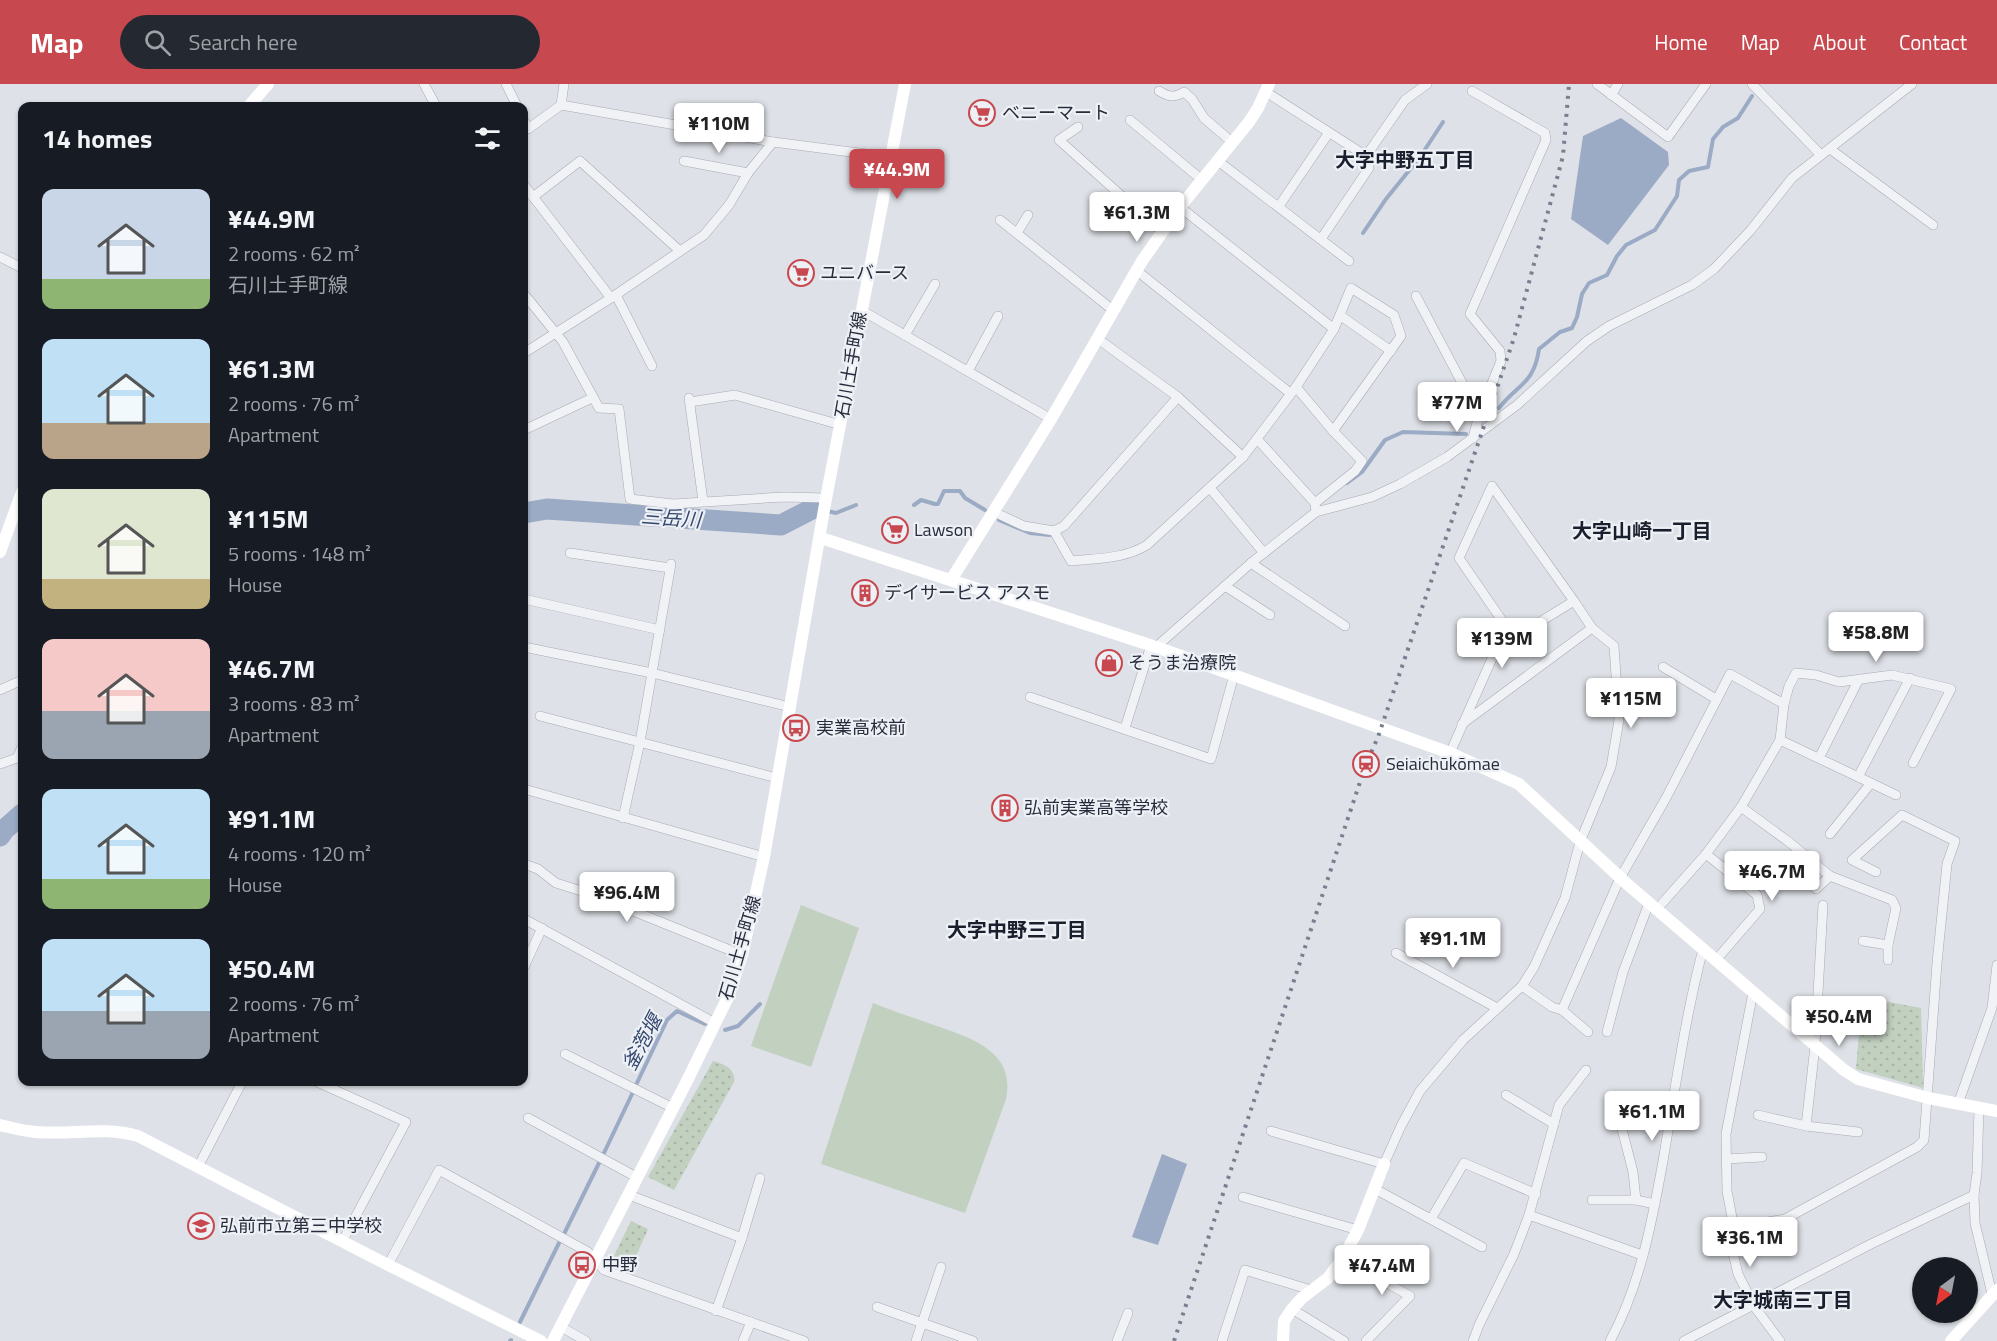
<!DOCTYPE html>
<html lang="en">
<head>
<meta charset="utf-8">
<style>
  body { margin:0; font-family:"Titillium Web","Noto Sans JP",sans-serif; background:#242831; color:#f1f3f6; height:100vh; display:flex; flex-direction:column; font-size:22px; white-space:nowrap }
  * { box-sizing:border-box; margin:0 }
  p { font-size:20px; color:#9ea1a6 }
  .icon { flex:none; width:33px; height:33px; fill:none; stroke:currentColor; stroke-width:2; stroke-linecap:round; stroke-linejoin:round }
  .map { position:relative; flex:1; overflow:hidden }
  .side { position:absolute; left:18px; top:18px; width:510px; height:984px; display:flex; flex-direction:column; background:#171b24; border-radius:12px; box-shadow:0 2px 4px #0004 }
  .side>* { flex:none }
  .needle { width:39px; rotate:212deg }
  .tools { position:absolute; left:1912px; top:1173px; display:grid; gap:12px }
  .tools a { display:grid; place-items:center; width:66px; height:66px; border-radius:50%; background:#171b24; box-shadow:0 2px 4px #0004; font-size:30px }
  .price { position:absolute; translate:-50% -51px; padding:0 14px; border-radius:6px; background:#fff; color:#222; font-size:20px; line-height:39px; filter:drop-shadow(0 2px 3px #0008) }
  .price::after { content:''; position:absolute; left:50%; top:36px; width:18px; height:14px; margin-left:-9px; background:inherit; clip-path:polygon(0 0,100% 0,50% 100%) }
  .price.on { background:#c7484e; color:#fff }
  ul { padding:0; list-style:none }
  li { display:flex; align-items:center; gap:18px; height:150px; padding:0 24px }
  li span { display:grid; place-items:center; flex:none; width:168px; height:120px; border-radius:12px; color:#555 }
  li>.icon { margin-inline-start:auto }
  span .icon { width:72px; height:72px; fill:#fffc; stroke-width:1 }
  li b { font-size:26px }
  h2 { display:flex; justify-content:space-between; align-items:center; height:72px; padding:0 24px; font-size:26px }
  header { display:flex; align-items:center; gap:36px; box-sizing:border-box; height:84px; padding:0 30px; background:#c7484e; color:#fff }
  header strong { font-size:28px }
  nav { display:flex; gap:33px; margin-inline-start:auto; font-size:21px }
  .search { width:420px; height:54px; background:#242831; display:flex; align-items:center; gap:15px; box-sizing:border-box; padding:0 21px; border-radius:33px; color:#9ea1a6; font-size:22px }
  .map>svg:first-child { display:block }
  .park { fill:url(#park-dots) }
  .pitch { fill:#c2d0c0 }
  .water { fill:#9babc5 }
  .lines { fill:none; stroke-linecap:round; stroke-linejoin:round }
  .stream { stroke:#9babc5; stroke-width:4 }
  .river { stroke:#9babc5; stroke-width:21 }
  .street-casing { stroke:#a7abb4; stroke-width:10 }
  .street { stroke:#f1f2f5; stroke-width:9 }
  .secondary { stroke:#fff; stroke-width:12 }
  .rail { stroke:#787f90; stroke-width:4; stroke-dasharray:3 6; stroke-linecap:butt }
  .labels { text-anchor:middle; stroke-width:4.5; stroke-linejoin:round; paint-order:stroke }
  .poi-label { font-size:18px; fill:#282d3d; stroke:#edf0f5; text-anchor:start }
  .street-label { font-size:18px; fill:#282d3d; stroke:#edf0f5 }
  .neighbourhood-label { font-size:20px; font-weight:bold; fill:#1a1f2e; stroke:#edf0f5 }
  .water-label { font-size:20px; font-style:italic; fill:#35486f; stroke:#edf0f5 }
</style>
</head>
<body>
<header>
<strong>Map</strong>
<div class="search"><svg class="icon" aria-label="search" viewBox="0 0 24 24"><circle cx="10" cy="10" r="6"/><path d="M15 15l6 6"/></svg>Search here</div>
<nav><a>Home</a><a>Map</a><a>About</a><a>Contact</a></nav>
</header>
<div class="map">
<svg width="1997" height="1257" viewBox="0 0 1997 1257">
  <defs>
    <pattern id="park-dots" width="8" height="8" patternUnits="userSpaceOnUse" patternTransform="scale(1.5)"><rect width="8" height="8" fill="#c2d0c0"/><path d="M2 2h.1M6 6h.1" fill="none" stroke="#a7b3a6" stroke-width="1.8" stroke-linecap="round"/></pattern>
  </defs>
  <rect width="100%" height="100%" fill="#dee1e7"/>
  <!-- park -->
  <g class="park">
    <polygon points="1862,913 1921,924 1923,1004 1856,985"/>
    <path d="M713,977c11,3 23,8 21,21l-60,108 -26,-13z"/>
    <polygon points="631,1137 648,1145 629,1188 610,1180"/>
  </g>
  <!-- pitch -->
  <g class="pitch">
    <polygon points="801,821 859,844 811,983 751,962"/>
    <path d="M873,919c20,8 41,15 61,22 37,13 82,26 72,74l-41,114 -144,-49z"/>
  </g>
  <!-- water -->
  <g class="water">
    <polygon points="1621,34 1668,68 1669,81 1608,161 1571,135 1583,52"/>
    <polygon points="1162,1070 1187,1080 1158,1161 1132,1153"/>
  </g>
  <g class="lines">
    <!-- stream -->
    <g class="stream">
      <polyline points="1363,149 1386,115 1420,73 1443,38"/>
      <path d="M1499,324c19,-24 35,-24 40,-59l21,-17 12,-4 5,-11 5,-23 7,-11 18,-8 10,-19 9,-11 29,-15 22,-34 2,-16 10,-9 19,-4 5,-28 10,-12 15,-9 14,-22"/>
      <polyline points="1347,399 1362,388 1385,356 1403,348 1466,350"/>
      <polyline points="914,421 921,416 935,420 938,420 944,407 960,407 965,414 985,426"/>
      <polyline points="814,424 836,429 856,421"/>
      <polyline points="999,436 1030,449 1050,451"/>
      <polyline points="725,946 738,942 760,920"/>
      <polyline points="636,1001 667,936 677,927 705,940"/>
      <polyline points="603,1071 633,1008"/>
      <polyline points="563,1152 599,1079"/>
      <polyline points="520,1238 559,1159"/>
      <polyline points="510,1257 511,1256"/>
    </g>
    <!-- river -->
    <g class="river">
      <polyline points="524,429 547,425 781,441 814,424"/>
      <polyline points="0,752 4,746 22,730"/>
    </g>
    <defs>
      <g id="street">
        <polyline points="424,0 436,22"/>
        <polyline points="506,0 517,22"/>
        <polyline points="1597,0 1668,53 1706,0"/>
        <polyline points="1752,0 1821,71"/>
        <path d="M1159,7c10,6 15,7 25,1l8,7 12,19 29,25"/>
        <polyline points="1472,7 1545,49 1546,56 1470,230 1500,267 1501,277 1479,331 1473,354"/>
        <polyline points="1266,8 1366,72 1405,16 1427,0"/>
        <polyline points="1611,11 1618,0"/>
        <polyline points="561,21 773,58"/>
        <polyline points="1130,36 1202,96"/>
        <polyline points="524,37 528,45 561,21 564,0"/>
        <polyline points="1078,43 1059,56 1163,149"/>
        <polyline points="1830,65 1933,141"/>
        <polyline points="684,77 748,89"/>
        <polyline points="1218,77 1349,177"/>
        <polyline points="524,101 611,214"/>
        <polyline points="533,113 580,77 680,167"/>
        <polyline points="1279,122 1328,50"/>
        <polyline points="1180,123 1334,245"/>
        <polyline points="1000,136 1114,227"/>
        <polyline points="1017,149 1028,131"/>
        <polyline points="1321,155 1369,84 1366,72"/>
        <polyline points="0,173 22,184"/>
        <polyline points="1136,186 1290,309"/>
        <polyline points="524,210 563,258 599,324 619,325 630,415 673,420 783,413 826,414"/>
        <polyline points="616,211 652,282"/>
        <polyline points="1416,212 1479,331"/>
        <polyline points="861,226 1051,335"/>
        <polyline points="1341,232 1391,267"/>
        <polyline points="905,251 935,200"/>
        <polyline points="524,269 611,214 704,151 729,121 748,89 773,58 890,73"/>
        <polyline points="968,287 998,232"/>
        <polyline points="1296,303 1333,347 1362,377 1355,387 1315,419 1316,428"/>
        <polyline points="689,314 703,417"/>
        <polyline points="690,318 735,311 841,341"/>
        <polyline points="524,346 592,314"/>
        <polyline points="1258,356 1315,419"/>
        <polyline points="1243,373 1296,303 1334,245 1351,204 1394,231 1401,252 1333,347"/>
        <polyline points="1210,404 1264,469"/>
        <polyline points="994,428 1024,442 1054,447 1064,442 1178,313"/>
        <path d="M1054,447l17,30c27,-3 53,-2 76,-16l96,-88 -65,-60 -80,-58"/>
        <polyline points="570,469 670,484"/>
        <polyline points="1251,479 1345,542"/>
        <polyline points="1225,502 1270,531"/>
        <polyline points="524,515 660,546"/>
        <polyline points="524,563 652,589 790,623"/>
        <polyline points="1156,563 1251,479 1316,428 1372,413 1400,400 1447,373 1517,321 1587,257 1609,242 1692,201 1714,185 1750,147 1792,94 1912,0"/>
        <polyline points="1663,583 1716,615"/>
        <polyline points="0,606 22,596"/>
        <polyline points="1030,613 1211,675 1234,591"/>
        <polyline points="540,632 777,694"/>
        <polyline points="1462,640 1592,544 1574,517 1492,402 1459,474 1514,554"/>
        <polyline points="1125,644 1151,561"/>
        <polyline points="1780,656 1871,699 1830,750"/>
        <polyline points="1450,669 1494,570 1514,554 1574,517"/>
        <polyline points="1819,674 1859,595"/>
        <polyline points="0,680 17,674 22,663"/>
        <polyline points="1858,693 1910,594"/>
        <polyline points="1871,699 1896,711"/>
        <polyline points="524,705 764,773"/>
        <polyline points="1741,723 1789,758 1830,792 1892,816 1896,824 1888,861 1888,876"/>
        <polyline points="623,734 640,658 671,480"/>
        <polyline points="1706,770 1757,811 1760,825 1716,876"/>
        <polyline points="524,780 538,785 556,799 594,811 742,871"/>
        <polyline points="1816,805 1830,792"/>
        <polyline points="1657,825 1706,770 1741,723 1780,656 1784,620 1789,602 1796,589 1816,591 1839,598 1892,591 1951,605 1913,679"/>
        <polyline points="524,835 715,939"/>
        <polyline points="1863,857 1888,861"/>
        <polyline points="1396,869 1497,924"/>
        <polyline points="524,883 542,844"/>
        <polyline points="1522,902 1552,923 1562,926 1620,794 1666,714 1730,590 1784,620"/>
        <polyline points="1753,908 1726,1050 1727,1107 1734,1144 1730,1156 1738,1190 1754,1222 1780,1257"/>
        <polyline points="1562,926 1588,948"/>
        <polyline points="1607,948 1623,888 1649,819"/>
        <polyline points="565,970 673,1024"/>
        <polyline points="317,998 406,1038 342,1158"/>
        <polyline points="1506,1011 1554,1040"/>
        <polyline points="1958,1020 1992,924 1997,881"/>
        <polyline points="1979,1024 1977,1089 1974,1111 1975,1139 1992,1210"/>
        <polyline points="1758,1031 1806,1042 1858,1048"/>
        <polyline points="528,1034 638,1094"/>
        <polyline points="1806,1042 1815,962 1823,821"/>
        <polyline points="1622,1045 1633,1088 1636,1116"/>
        <polyline points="1271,1047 1384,1080 1401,1042 1420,1007 1463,956 1522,902 1534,883 1565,814 1580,758 1611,683 1619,636 1614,562 1592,544"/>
        <polyline points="1726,1075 1762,1073"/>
        <polyline points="198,1083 242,998"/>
        <polyline points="1375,1105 1482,1163"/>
        <polyline points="629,1111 742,1154"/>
        <polyline points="1243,1113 1358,1146"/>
        <polyline points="1592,1116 1636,1116 1655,1120"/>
        <polyline points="1529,1131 1642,1171"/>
        <polyline points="1431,1135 1464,1079 1536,1110"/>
        <polyline points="1734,1144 1785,1135 1917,1063 1924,1056 1937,879 1947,780 1955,757 1902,731 1852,776 1876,788"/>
        <polyline points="1343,1174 1410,1212 1366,1257"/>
        <polyline points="388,1181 439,1086 588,1168 604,1186 804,1257"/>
        <polyline points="877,1223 973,1257"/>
        <polyline points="1292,1225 1344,1257"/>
        <polyline points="716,1227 742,1154 760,1094"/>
        <polyline points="561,1243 586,1257"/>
        <polyline points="743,1257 751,1238"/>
        <polyline points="916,1257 941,1183"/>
        <polyline points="1117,1257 1128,1229"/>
        <polyline points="1222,1257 1245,1186 1311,1206"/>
        <polyline points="1473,1257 1479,1241 1514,1170 1529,1131 1559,1021 1586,986"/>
        <path d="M1610,1257c30,-55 42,-119 53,-180 12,-71 22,-143 40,-212"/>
        <polyline points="1684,1257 1871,1160 1974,1111"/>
      </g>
    </defs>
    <!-- street casing -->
    <use href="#street" class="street-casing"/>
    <!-- street -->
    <use href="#street" class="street"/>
    <!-- secondary -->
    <g class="secondary">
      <polyline points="249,22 268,0"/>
      <polyline points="821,454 1156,563 1450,669 1519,700 1626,799 1844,986 1858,995 1928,1014 1997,1027"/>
      <polyline points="0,468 22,408"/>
      <polyline points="951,496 1051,335 1142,177 1180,123 1249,38 1258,24 1269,0"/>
      <path d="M0,1041c9,2 19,5 28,6 37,6 72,-6 110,5l250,129 153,76"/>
      <polyline points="553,1257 687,997 728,913 742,871 764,773 825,420 905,0"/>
      <polyline points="1283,1257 1284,1237 1292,1225 1302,1214 1328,1194 1343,1174 1358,1146 1384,1080"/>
      <polyline points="1951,1257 1997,1206"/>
    </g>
    <!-- rail -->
    <polyline class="rail" points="1174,1257 1366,680 1378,653 1514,254 1563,72 1569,0"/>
  </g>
  <!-- icons -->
  <defs>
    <symbol id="supermarket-ring" viewBox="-11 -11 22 22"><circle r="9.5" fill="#edf0f5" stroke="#c7484e" stroke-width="1.5"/><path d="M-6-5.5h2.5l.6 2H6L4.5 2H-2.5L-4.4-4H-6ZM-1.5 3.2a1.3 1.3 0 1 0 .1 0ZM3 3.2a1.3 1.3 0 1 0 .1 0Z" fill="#c7484e"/></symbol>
    <symbol id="building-ring" viewBox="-11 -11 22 22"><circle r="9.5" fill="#edf0f5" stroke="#c7484e" stroke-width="1.5"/><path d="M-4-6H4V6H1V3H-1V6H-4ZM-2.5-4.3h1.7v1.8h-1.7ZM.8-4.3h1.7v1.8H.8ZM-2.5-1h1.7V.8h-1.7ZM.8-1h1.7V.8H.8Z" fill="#c7484e"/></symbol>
    <symbol id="shop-ring" viewBox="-11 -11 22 22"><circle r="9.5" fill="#edf0f5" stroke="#c7484e" stroke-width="1.5"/><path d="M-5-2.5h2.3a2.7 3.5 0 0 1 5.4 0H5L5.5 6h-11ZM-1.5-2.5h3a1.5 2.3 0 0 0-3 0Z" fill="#c7484e"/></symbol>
    <symbol id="bus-ring" viewBox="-11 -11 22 22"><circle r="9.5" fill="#edf0f5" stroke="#c7484e" stroke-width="1.5"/><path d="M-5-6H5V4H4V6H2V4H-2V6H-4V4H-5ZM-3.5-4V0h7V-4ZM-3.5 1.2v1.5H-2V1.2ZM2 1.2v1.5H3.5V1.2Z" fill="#c7484e"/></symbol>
    <symbol id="station-ring" viewBox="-11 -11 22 22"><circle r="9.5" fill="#edf0f5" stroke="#c7484e" stroke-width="1.5"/><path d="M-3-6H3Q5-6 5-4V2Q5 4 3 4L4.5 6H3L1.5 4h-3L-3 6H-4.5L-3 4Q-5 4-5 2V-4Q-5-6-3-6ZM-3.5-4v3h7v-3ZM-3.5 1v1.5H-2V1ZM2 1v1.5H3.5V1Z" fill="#c7484e"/></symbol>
    <symbol id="school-ring" viewBox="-11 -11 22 22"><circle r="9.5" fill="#edf0f5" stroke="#c7484e" stroke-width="1.5"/><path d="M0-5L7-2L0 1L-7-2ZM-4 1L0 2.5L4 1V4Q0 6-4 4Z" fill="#c7484e"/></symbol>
  </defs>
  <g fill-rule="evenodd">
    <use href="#supermarket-ring" x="967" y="14" width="30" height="30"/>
    <use href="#supermarket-ring" x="786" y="174" width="30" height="30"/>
    <use href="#supermarket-ring" x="880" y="431" width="30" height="30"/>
    <use href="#building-ring" x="850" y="494" width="30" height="30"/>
    <use href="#shop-ring" x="1094" y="564" width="30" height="30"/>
    <use href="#bus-ring" x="781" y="629" width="30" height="30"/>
    <use href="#station-ring" x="1351" y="665" width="30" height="30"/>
    <use href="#building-ring" x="990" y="709" width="30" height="30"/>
    <use href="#school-ring" x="186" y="1127" width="30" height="30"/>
    <use href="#bus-ring" x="567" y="1166" width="30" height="30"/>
  </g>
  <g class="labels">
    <!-- poi labels -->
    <g class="poi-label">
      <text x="1002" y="35">ベニーマート</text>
      <text x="820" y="195">ユニバース</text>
      <text x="914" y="452">Lawson</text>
      <text x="884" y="515">デイサービス アスモ</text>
      <text x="1128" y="585">そうま治療院</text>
      <text x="816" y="650">実業高校前</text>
      <text x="1386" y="686">Seiaichūkōmae</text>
      <text x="1024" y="730">弘前実業高等学校</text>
      <text x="220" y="1148">弘前市立第三中学校</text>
      <text x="602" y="1187">中野</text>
    </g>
    <!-- street labels -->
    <g class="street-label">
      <text transform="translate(851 281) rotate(-80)" y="6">石川土手町線</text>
      <text transform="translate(740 864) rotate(-74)" y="6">石川土手町線</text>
    </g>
    <!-- neighbourhood labels -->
    <g class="neighbourhood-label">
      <text x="1405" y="83">大字中野五丁目</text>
      <text x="1642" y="454">大字山崎一丁目</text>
      <text x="1017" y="853">大字中野三丁目</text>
      <text x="1783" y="1223">大字城南三丁目</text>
    </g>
    <!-- water labels -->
    <g class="water-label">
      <text transform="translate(671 434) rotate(4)" y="7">三岳川</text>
      <text transform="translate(642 958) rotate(-62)" y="7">釜萢堰</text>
    </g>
  </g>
</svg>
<div class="tools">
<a><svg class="needle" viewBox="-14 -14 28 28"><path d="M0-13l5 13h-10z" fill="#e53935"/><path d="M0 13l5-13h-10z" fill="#9ea1a6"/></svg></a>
</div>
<b class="price" style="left:719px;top:70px">¥110M</b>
<b class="price on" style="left:897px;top:116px">¥44.9M</b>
<b class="price" style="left:1137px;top:159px">¥61.3M</b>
<b class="price" style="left:1457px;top:349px">¥77M</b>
<b class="price" style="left:1876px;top:579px">¥58.8M</b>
<b class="price" style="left:1502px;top:585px">¥139M</b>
<b class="price" style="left:1631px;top:645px">¥115M</b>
<b class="price" style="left:1772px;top:818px">¥46.7M</b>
<b class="price" style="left:627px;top:839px">¥96.4M</b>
<b class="price" style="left:1453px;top:885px">¥91.1M</b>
<b class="price" style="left:1839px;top:963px">¥50.4M</b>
<b class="price" style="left:1652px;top:1058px">¥61.1M</b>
<b class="price" style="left:1750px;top:1184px">¥36.1M</b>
<b class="price" style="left:1382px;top:1212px">¥47.4M</b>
<section class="side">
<h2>14 homes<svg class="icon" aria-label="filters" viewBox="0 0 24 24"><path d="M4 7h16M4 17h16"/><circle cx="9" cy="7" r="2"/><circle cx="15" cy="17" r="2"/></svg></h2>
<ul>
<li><span style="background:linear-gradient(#c9d6e8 75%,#8fb573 0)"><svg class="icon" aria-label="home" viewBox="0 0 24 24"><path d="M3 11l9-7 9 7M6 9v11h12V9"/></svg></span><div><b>¥44.9M</b><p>2 rooms · 62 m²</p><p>石川土手町線</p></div></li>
<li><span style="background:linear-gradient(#bfe0f5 70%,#b9a48a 0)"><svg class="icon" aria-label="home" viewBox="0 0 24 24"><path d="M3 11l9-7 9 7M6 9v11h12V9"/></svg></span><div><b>¥61.3M</b><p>2 rooms · 76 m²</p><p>Apartment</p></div></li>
<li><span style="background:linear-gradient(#dfe7d0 75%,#c2b280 0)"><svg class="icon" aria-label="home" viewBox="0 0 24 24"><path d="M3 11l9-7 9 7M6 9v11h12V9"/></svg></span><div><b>¥115M</b><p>5 rooms · 148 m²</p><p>House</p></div></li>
<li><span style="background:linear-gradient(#f6c9c9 60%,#9aa5b1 0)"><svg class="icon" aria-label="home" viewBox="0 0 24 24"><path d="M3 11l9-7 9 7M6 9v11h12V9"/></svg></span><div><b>¥46.7M</b><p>3 rooms · 83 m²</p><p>Apartment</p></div></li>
<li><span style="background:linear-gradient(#bfe0f5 75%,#8fb573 0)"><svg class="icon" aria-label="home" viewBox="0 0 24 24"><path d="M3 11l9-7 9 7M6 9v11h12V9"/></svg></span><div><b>¥91.1M</b><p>4 rooms · 120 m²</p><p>House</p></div></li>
<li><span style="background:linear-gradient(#bfe0f5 60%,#9aa5b1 0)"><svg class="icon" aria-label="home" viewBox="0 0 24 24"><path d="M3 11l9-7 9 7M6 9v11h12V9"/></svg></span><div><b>¥50.4M</b><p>2 rooms · 76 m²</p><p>Apartment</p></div></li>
</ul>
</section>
</div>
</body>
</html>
